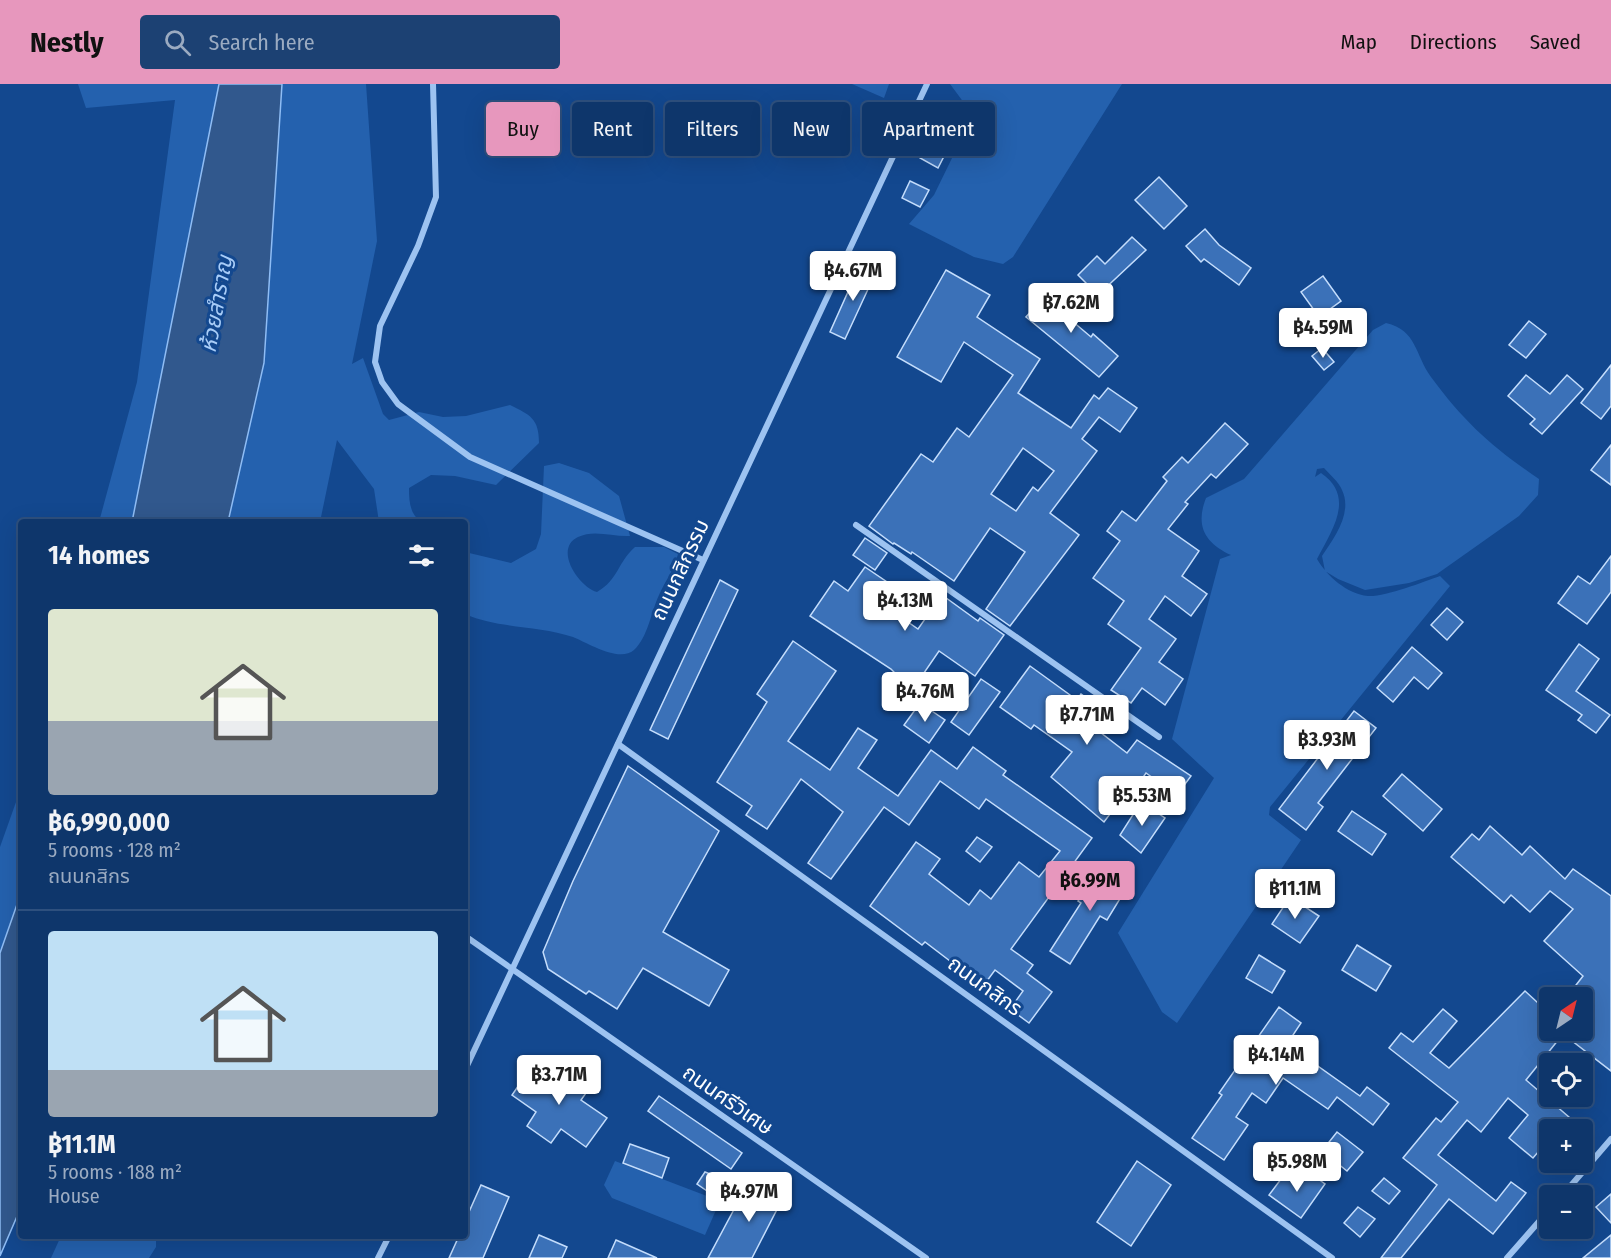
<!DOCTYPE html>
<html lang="en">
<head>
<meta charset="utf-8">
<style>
  body { margin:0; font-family:"Fira Sans Condensed","Noto Sans Thai",sans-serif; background:#1c4173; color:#f1f3f6; height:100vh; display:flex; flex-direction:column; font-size:22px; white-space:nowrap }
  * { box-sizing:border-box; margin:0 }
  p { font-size:20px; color:#9babc1 }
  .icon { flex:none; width:33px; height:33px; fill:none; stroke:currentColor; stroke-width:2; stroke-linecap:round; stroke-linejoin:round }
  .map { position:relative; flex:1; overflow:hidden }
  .side { position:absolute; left:18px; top:435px; width:450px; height:720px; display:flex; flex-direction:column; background:#0e366b; border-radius:6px; box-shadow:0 6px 24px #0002,0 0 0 2px #2e507e }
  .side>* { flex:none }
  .banner { position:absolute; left:486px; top:18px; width:570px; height:54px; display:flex; gap:12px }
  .needle { width:39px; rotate:35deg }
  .buttons { position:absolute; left:1539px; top:903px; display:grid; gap:12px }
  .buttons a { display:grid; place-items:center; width:54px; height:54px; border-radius:6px; background:#0e366b; box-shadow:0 6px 24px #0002,0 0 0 2px #2e507e; font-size:30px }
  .price { position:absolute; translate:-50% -51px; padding:0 14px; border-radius:6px; background:#fff; color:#222; font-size:20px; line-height:39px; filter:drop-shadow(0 2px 3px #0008) }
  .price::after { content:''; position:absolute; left:50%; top:36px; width:18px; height:14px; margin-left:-9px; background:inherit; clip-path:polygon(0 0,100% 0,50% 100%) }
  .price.current { background:#e797bd; color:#111 }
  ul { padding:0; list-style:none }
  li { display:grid; align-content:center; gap:12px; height:318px; padding:0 30px }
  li+li { border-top:2px solid #2e507e }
  li span { display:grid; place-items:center; height:186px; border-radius:6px; color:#555 }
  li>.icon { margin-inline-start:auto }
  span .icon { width:108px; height:108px; fill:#fffc; stroke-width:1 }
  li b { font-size:26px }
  h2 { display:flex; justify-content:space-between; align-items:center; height:72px; padding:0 30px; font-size:26px }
  .pill { padding:0 21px; border-radius:6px; background:#0e366b; box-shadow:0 6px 24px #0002,0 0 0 2px #2e507e; font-size:21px; line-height:54px }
  .pill.current { background:#e797bd; color:#111 }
  header { display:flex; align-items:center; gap:36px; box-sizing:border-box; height:84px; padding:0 30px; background:#e797bd; color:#111 }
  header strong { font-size:28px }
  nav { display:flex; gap:33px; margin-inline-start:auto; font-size:21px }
  .search { width:420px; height:54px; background:#1c4173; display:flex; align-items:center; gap:15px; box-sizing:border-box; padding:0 21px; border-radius:6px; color:#9babc1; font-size:22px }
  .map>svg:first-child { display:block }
  .green { fill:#2461ae }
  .water { fill:#31588d; stroke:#8fbdf5; stroke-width:1.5 }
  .building { fill:#3b71b8; stroke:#c4ddfc; stroke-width:1.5; fill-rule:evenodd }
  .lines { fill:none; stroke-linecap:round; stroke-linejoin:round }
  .street { stroke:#9dc3f1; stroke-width:6 }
  .labels { text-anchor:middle; stroke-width:6; stroke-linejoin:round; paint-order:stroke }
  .street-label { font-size:21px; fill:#fff; stroke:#13488f }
  .water-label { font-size:22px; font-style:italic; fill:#a9cdf8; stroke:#13488f }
</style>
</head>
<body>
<header>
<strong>Nestly</strong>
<div class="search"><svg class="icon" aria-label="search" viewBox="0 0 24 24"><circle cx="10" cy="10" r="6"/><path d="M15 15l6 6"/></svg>Search here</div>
<nav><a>Map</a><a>Directions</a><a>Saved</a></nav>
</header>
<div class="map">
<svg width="1611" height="1174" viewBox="0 0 1611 1174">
  <rect width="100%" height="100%" fill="#13488f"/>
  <!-- green -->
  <g class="green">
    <polygon points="78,0 219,0 132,438 99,438 137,298 175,16 86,24"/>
    <path d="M282,0h84l11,157 -25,123 11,-6 20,56 6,6 30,-8 24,5 23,-1 44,-11c20,10 29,13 29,38l-43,42 -41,-9 -24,-1 -22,13c0,14 1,26 12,34h-42l-5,-33 -37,-49 -17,82h-92l36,-159z"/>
    <polygon points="852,0 889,0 884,14"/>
    <polygon points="950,0 1122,0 1013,173 1003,180 974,173 909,140 934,111 973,31"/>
    <path d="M1386,239c31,7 29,32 45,54 34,46 61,70 108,102l-1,16 -19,21 -82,58 -28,9 -44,7 -27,-11 -13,-8 -3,-15c12,-18 31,-43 20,-66 -3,-8 -13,-16 -18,-22l-7,1 -2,8 6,-4c35,24 11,57 -4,86 10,17 30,35 51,37 17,1 55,-14 72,-20l10,10 -180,221 -1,8 32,25 -124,183 -15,-11 -44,-79 96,-155 -42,-39 48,-180 11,-4c-26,-12 -36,-29 -25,-57l38,-19 129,-149z"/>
    <path d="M559,379l30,10 30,23 11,40c-17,1 -36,-7 -52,1 -25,12 1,50 19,55 22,-13 20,-29 38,-45h29l14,7c-5,19 -12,25 -19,41 -8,17 -11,42 -25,55 -15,13 -46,-7 -61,-13 -35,-12 -74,-8 -108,-23v-62l46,11 25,-14 5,-15 3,-68z"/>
    <polygon points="21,704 21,809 0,869 0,763"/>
    <polygon points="615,1077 720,1117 705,1151 612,1114 604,1101"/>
    <polygon points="61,1152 156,1152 156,1163 149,1174 51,1174"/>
  </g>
  <!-- water -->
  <g class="water">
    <polygon points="219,0 282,0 264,279 228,438 132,438"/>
    <polygon points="21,809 21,1123 0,1172 0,869"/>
  </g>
  <!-- building -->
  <g class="building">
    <polygon points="944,26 963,35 938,84 920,74"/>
    <polygon points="1159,93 1187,122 1164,145 1135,116"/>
    <polygon points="910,97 929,106 920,123 902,114"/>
    <polygon points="1205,145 1219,161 1251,184 1239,201 1204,175 1201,178 1186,162"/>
    <polygon points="1132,153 1146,166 1098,211 1078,191 1097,172 1105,180"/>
    <polygon points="860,181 876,188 845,255 830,248"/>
    <path d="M946,186l44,25 -13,22 63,42 -22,34 53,35 23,-33 5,4 9,-11 29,20 -17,24 -21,-15 -17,22 15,12 -47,62 29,22 -69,91 -24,-17 39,-57 -35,-24 -36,53 -42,-29 -1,2 -17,-11 -1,1 -24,-18 52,-72 12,8 24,-34 12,9 44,-62 -49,-33 -23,40 -44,-25zM1023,364l31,23 -16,20 -5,-4 -17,24 -25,-17z"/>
    <polygon points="1323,192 1341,217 1319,233 1301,208"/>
    <polygon points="1050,206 1076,230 1071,236 1091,253 1093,250 1118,272 1099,293 1026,233"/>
    <polygon points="1529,237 1546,250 1526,274 1509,261"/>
    <polygon points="1322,264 1334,278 1324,286 1312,272"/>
    <polygon points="1611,281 1611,322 1601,335 1581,319"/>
    <polygon points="1526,291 1550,310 1567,291 1583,305 1542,350 1530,340 1535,335 1508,312"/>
    <polygon points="1225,339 1248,360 1216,394 1211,390 1185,418 1188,420 1168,445 1199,467 1182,492 1207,510 1191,532 1165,512 1149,535 1176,555 1159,578 1183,595 1165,621 1142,604 1131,619 1111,606 1141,564 1108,540 1124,517 1093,494 1120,457 1107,447 1122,427 1136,437 1167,397 1163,393 1182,373 1188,379"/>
    <polygon points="1611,361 1611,401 1591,386"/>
    <polygon points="865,454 887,469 875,486 853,471"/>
    <polygon points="1611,472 1611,508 1587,540 1558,519 1578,492 1590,500"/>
    <polygon points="865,483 890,500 878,517 918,545 942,511 978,537 980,534 1004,551 975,592 939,567 902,621 884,608 896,590 891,585 810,532 834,497 848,507"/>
    <polygon points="720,496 738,506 668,655 650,646"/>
    <polygon points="1447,524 1463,538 1447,556 1431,541"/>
    <polygon points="793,557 836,587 788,657 830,686 858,644 877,656 858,684 898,712 931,666 957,685 973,663 1006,687 1003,691 1092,754 1011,865 1033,881 1027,889 1052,908 1029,939 1010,925 1023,907 995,886 981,905 965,892 967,890 925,858 922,861 870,822 916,758 940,775 929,790 969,821 980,806 991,815 1019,778 1039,793 1060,767 986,715 979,725 940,697 909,741 884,723 831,795 808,779 843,728 801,695 767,745 746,731 752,722 717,698 767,618 757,610"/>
    <polygon points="1579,560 1599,575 1576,607 1610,631 1596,649 1578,636 1582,631 1546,606"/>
    <polygon points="1412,563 1442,589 1428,605 1414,593 1393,618 1377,604"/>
    <polygon points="1030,582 1077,616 1081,610 1102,625 1091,641 1127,669 1137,656 1191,692 1177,711 1146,689 1130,712 1126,709 1104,738 1051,693 1072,668 1034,641 1031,645 1000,623"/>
    <polygon points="981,595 1000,608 969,651 951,638"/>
    <polygon points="920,619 945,636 929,659 904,641"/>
    <polygon points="1354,627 1376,644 1318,719 1323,723 1306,746 1279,725"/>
    <polygon points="628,682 719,747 663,848 729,886 709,922 643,884 617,925 589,907 586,910 548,885 543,868 573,797"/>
    <polygon points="1402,690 1442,725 1423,747 1383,712"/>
    <polygon points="1141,718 1165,734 1141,769 1120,751"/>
    <polygon points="1352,727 1386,750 1372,771 1338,747"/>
    <polygon points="1490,742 1522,771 1530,762 1565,795 1573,785 1611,812 1611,987 1563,950 1526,996 1584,1046 1550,1046 1550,1054 1533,1074 1509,1054 1528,1031 1508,1014 1481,1048 1467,1036 1438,1071 1496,1117 1511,1098 1526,1109 1493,1150 1449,1115 1401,1174 1381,1174 1437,1101 1403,1074 1436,1034 1441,1038 1458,1018 1389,964 1401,949 1413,958 1443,925 1457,937 1430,969 1449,984 1525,907 1550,930 1550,946 1582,946 1582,914 1566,914 1583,892 1544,857 1573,825 1550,807 1530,828 1511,811 1504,819 1451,773 1472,750 1479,756"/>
    <polygon points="977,753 992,763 980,778 966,767"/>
    <polygon points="1101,781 1129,800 1107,836 1100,832 1070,880 1050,867 1081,819 1078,817"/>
    <polygon points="1290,813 1319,832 1300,859 1272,840"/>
    <polygon points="1357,861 1391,882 1376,907 1342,886"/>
    <polygon points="1259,871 1285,887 1272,909 1246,894"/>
    <polygon points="1279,923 1301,939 1287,960 1360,1012 1367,1003 1389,1020 1373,1041 1337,1013 1328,1025 1283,994 1266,1019 1252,1009 1236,1033 1248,1041 1224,1076 1192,1054 1222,1011 1219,1009"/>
    <polygon points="532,982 557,999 566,985 591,1002 581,1016 607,1034 586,1063 561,1045 551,1059 527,1042 536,1028 512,1011"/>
    <polygon points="659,1012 742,1069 731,1085 648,1027"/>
    <polygon points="1337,1048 1363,1068 1347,1087 1322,1067"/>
    <polygon points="630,1060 669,1074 662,1094 623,1079"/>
    <polygon points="1137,1077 1171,1101 1131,1162 1097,1138"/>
    <polygon points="1307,1087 1325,1100 1301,1134 1269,1111 1284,1091 1298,1101"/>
    <polygon points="705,1088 724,1095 713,1111 697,1100"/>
    <polygon points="1384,1094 1400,1107 1389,1120 1372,1107"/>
    <polygon points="776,1095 789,1102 752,1174 708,1174 746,1103 767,1113"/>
    <polygon points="481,1101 509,1113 483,1174 449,1174 459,1152 465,1152 465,1137"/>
    <polygon points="1611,1110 1611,1139 1596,1123"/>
    <polygon points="1358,1123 1375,1135 1360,1153 1344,1139"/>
    <polygon points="539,1151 567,1163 562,1174 529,1174"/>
    <polygon points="1611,1151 1611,1174 1583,1174"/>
    <polygon points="616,1156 657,1174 608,1174"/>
  </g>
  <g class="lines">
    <!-- street -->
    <g class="street">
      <polyline points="433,0 436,113 418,162 380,242 375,278 382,298 398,320 470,373 703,476"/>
      <polyline points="856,441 1159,653"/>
      <polyline points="618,660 1332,1174"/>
      <polyline points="465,852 926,1174"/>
      <polyline points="465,986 927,0"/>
      <polyline points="1562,1112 1611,1055"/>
      <polyline points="378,1174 389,1152"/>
      <polyline points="1507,1174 1550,1125"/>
    </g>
  </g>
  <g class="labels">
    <!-- street labels -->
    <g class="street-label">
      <text transform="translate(680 486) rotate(-65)" y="7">ถนนกสิกรรม</text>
      <text transform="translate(985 902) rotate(36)" y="7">ถนนกสิกร</text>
      <text transform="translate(728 1016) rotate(35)" y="7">ถนนศรีวิเศษ</text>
    </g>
    <!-- water labels -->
    <g class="water-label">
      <text transform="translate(216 220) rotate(-80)" y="8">ห้วยสำราญ</text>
    </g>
  </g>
</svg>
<div class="buttons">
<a><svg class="needle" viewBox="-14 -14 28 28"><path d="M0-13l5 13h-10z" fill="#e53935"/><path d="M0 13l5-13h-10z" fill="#9babc1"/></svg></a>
<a><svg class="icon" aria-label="locate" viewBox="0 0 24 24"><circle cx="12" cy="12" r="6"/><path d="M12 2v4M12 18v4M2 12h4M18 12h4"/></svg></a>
<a>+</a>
<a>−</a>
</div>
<b class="price" style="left:853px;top:218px">฿4.67M</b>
<b class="price" style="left:1071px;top:250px">฿7.62M</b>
<b class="price" style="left:1323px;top:275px">฿4.59M</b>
<b class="price" style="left:905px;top:548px">฿4.13M</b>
<b class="price" style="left:925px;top:639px">฿4.76M</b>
<b class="price" style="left:1087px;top:662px">฿7.71M</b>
<b class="price" style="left:1327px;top:687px">฿3.93M</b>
<b class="price" style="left:1142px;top:743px">฿5.53M</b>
<b class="price current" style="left:1090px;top:828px">฿6.99M</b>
<b class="price" style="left:1295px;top:836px">฿11.1M</b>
<b class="price" style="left:1276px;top:1002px">฿4.14M</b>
<b class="price" style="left:559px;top:1022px">฿3.71M</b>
<b class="price" style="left:1297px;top:1109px">฿5.98M</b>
<b class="price" style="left:749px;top:1139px">฿4.97M</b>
<div class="banner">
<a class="pill current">Buy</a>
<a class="pill">Rent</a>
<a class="pill">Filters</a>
<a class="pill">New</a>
<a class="pill">Apartment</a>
</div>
<section class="side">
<h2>14 homes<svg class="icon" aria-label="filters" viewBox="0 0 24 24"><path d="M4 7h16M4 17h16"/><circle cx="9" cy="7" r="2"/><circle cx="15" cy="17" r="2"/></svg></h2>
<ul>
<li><span style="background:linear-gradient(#dfe7d0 60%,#9aa5b1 0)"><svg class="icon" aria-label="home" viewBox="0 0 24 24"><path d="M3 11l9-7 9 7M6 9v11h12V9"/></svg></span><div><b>฿6,990,000</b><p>5 rooms · 128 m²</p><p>ถนนกสิกร</p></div></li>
<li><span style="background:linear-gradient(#bfe0f5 75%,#9aa5b1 0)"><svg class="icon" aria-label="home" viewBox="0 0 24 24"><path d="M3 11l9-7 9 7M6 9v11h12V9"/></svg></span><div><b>฿11.1M</b><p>5 rooms · 188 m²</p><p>House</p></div></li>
</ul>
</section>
</div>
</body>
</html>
